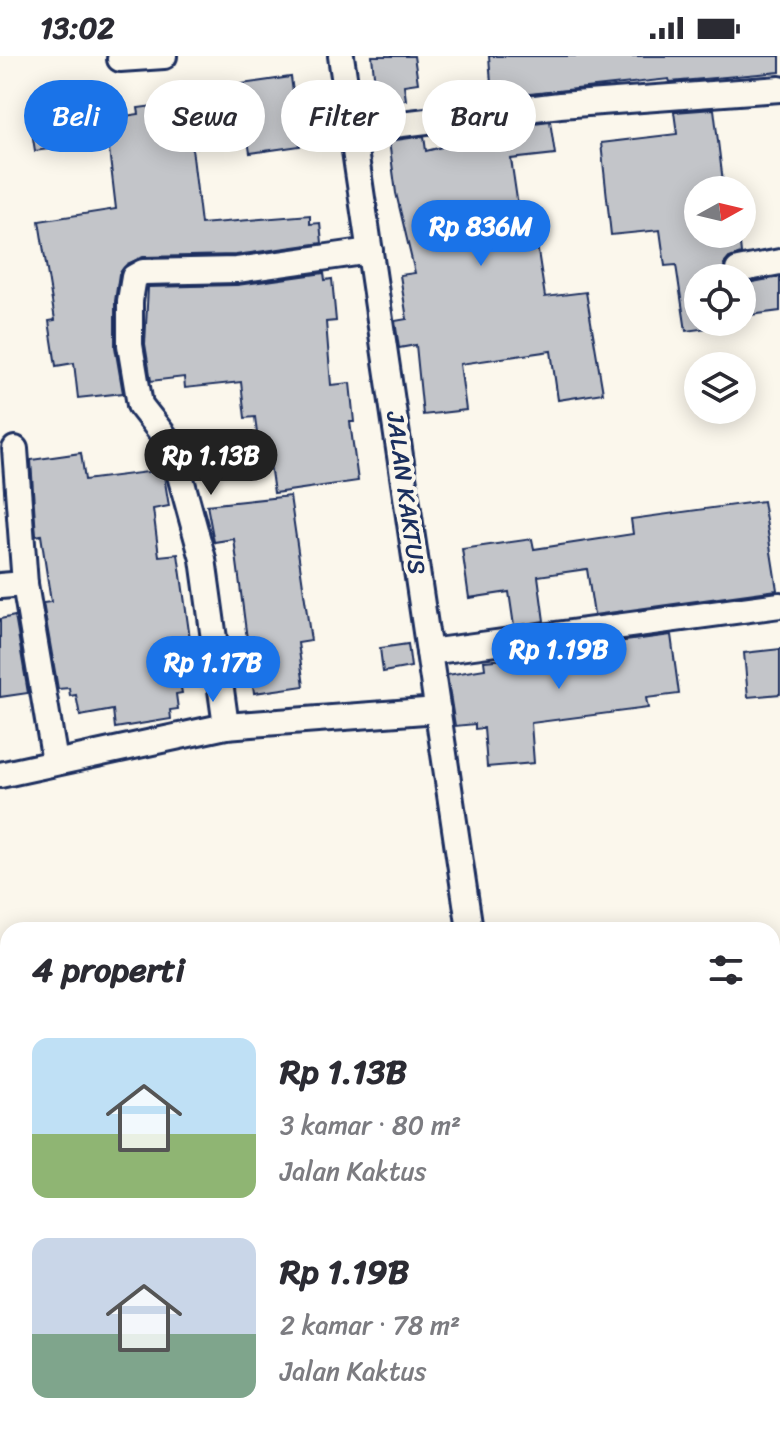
<!DOCTYPE html>
<html lang="id">
<head>
<meta charset="utf-8">
<style>
  body { margin:0; font-family:Sriracha,sans-serif; background:#f7f7f7; color:#2b2b33; height:100vh; display:flex; flex-direction:column; font-size:30px; white-space:nowrap }
  * { box-sizing:border-box; margin:0 }
  p { font-size:26px; color:#7c7c81 }
  .icon { flex:none; width:44px; height:44px; fill:none; stroke:currentColor; stroke-width:2; stroke-linecap:round; stroke-linejoin:round }
  .map { position:relative; flex:1; overflow:hidden }
  .side { position:absolute; left:0px; top:866px; width:780px; height:514px; display:flex; flex-direction:column; background:#fff; border-radius:24px 24px 0 0; box-shadow:0 4px 20px #0003 }
  .side>* { flex:none }
  .banner { position:absolute; left:24px; top:24px; width:732px; height:72px; display:flex; gap:16px }
  .needle { width:52px; rotate:82deg }
  .buttons { position:absolute; left:684px; top:120px; display:grid; gap:16px }
  .buttons a { display:grid; place-items:center; width:72px; height:72px; border-radius:50%; background:#fff; box-shadow:0 4px 20px #0003; font-size:40px }
  .price { position:absolute; translate:-50% -68px; padding:0 18px; border-radius:28px; background:#1a73e8; color:#fff; font-size:26px; line-height:52px; filter:drop-shadow(0 2px 4px #0008) }
  .price::after { content:''; position:absolute; left:50%; top:48px; width:24px; height:18px; margin-left:-12px; background:inherit; clip-path:polygon(0 0,100% 0,50% 100%) }
  .price.active { background:#222; color:#fff }
  ul { padding:0; list-style:none }
  li { display:flex; align-items:center; gap:24px; height:200px; padding:0 32px }
  li span { display:grid; place-items:center; flex:none; width:224px; height:160px; border-radius:16px; color:#555 }
  li>.icon { margin-inline-start:auto }
  span .icon { width:96px; height:96px; fill:#fffc; stroke-width:1 }
  li b { font-size:34px }
  h2 { display:flex; justify-content:space-between; align-items:center; height:96px; padding:0 32px; font-size:34px }
  .pill { padding:0 28px; border-radius:36px; background:#fff; box-shadow:0 4px 20px #0003; font-size:28px; line-height:72px }
  .pill.active { background:#1a73e8; color:#fff }
  .status { display:flex; justify-content:space-between; align-items:center; height:56px; padding:0 40px; background:#fff; direction:ltr }
  .status svg { height:22px; fill:currentColor }
  .map>svg:first-child { display:block }
  .building { fill:#c3c5c9; stroke:#1b2f5e; stroke-width:2 }
  .lines { fill:none; stroke-linecap:round; stroke-linejoin:round }
  .minor-casing { stroke:#1b2f5e; stroke-width:30 }
  .minor { stroke:#fbf7ec; stroke-width:24 }
  .labels { text-anchor:middle; stroke-width:8; stroke-linejoin:round; paint-order:stroke }
  .street-label { font-size:24px; fill:#1b2f5e; stroke:#fbf7ec }
</style>
</head>
<body>
<div class="status"><b>13:02</b><svg viewBox="0 0 49 12"><path d="M0 12V9h3v3zM5 12V6h3v6zM10 12V3h3v9zM15 12V0h3v12zM26 1h20v11H26zM47 4h2v5h-2z"/></svg></div>
<div class="map">
<svg width="780" height="1379" viewBox="0 0 780 1379">
  <rect width="100%" height="100%" fill="#fbf7ec"/>
  <filter id="ink" filterUnits="userSpaceOnUse"><feTurbulence type="fractalNoise" baseFrequency=".0125" numOctaves="2"/><feDisplacementMap in="SourceGraphic" scale="16" xChannelSelector="R" yChannelSelector="G"/><feConvolveMatrix kernelMatrix="1 2 1 2 8 2 1 2 1" color-interpolation-filters="sRGB"/></filter>
  <g filter="url(#ink)">
    <!-- building -->
    <g class="building">
      <polygon points="372,0 414,0 418,27 404,29 406,44 377,48"/>
      <polygon points="489,0 780,0 780,16 670,26 669,23 492,42"/>
      <polygon points="291,21 300,90 250,97 248,84 192,92 201,168 310,159 310,168 320,167 322,187 236,199 143,201 127,208 119,218 115,245 115,291 123,337 78,342 74,307 56,310 49,265 55,264 39,165 116,153 108,85 35,95 29,57 89,49 91,65 139,58 138,52 183,46 184,53 242,45 241,28"/>
      <polygon points="714,53 724,134 698,134 698,178 739,178 741,198 729,202 724,208 726,222 698,222 698,266 729,266 730,269 686,275 676,209 665,210 660,174 611,179 601,87 677,78 674,56"/>
      <polygon points="550,65 555,98 511,103 523,184 536,182 545,241 586,236 603,337 558,344 551,295 460,308 466,354 423,359 416,289 399,292 395,265 407,263 400,219 415,217 396,137 389,85 424,80 426,95 470,84 469,75"/>
      <polygon points="324,217 325,224 332,223 336,265 326,266 331,329 350,327 354,366 350,366 358,425 274,437 268,393 259,394 255,361 245,362 241,326 185,332 184,321 151,325 145,288 148,231 237,229"/>
      <polygon points="780,221 780,255 742,260 742,228"/>
      <polygon points="81,397 85,424 163,414 169,450 153,453 159,500 178,498 192,597 175,599 182,637 176,638 178,653 170,654 171,663 115,672 113,654 80,660 76,639 70,640 69,632 58,633 43,547 51,546 41,479 36,480 31,404"/>
      <polygon points="290,440 311,585 298,587 304,630 254,637 234,483 214,486 207,449"/>
      <polygon points="763,445 777,534 594,559 587,513 538,520 544,565 514,570 509,536 469,542 462,493 532,483 534,493 633,478 631,463"/>
      <polygon points="15,560 28,637 0,641 0,563"/>
      <polygon points="671,579 679,638 646,642 648,652 531,667 534,707 487,711 484,672 475,673 475,668 455,670 447,619 485,613 484,605 518,602 518,599"/>
      <polygon points="408,588 411,611 383,616 380,592"/>
      <polygon points="780,593 780,638 748,641 744,597"/>
    </g>
    <g class="lines">
      <defs>
        <g id="minor">
          <polyline points="341,0 470,874"/>
          <polyline points="120,3 164,0"/>
          <polyline points="352,74 560,49 780,33"/>
          <polyline points="738,214 780,206"/>
          <polyline points="15,393 25,528 55,706"/>
          <polyline points="0,530 25,528"/>
          <polyline points="429,596 780,549"/>
          <polyline points="226,670 203,503 172,390 140,349 130,289 130,245 134,221 143,216 237,214 370,195"/>
          <polyline points="0,719 226,670 438,654"/>
          <polyline points="772,1239 780,1238"/>
          <polyline points="544,1372 545,1379"/>
        </g>
      </defs>
      <!-- minor casing -->
      <use href="#minor" class="minor-casing"/>
      <!-- minor -->
      <use href="#minor" class="minor"/>
    </g>
  </g>
  <g class="labels">
    <!-- street labels -->
    <g class="street-label">
      <text transform="translate(406 437) rotate(82)" y="8">JALAN KAKTUS</text>
    </g>
  </g>
</svg>
<div class="buttons">
<a><svg class="needle" viewBox="-14 -14 28 28"><path d="M0-13l5 13h-10z" fill="#e53935"/><path d="M0 13l5-13h-10z" fill="#7c7c81"/></svg></a>
<a><svg class="icon" aria-label="locate" viewBox="0 0 24 24"><circle cx="12" cy="12" r="6"/><path d="M12 2v4M12 18v4M2 12h4M18 12h4"/></svg></a>
<a><svg class="icon" aria-label="layers" viewBox="0 0 24 24"><path d="M12 4l9 5-9 5-9-5zM3 14l9 5 9-5"/></svg></a>
</div>
<b class="price" style="left:481px;top:212px">Rp 836M</b>
<b class="price active" style="left:211px;top:441px">Rp 1.13B</b>
<b class="price" style="left:559px;top:635px">Rp 1.19B</b>
<b class="price" style="left:213px;top:648px">Rp 1.17B</b>
<div class="banner">
<a class="pill active">Beli</a>
<a class="pill">Sewa</a>
<a class="pill">Filter</a>
<a class="pill">Baru</a>
</div>
<section class="side">
<h2>4 properti<svg class="icon" aria-label="filters" viewBox="0 0 24 24"><path d="M4 7h16M4 17h16"/><circle cx="9" cy="7" r="2"/><circle cx="15" cy="17" r="2"/></svg></h2>
<ul>
<li><span style="background:linear-gradient(#bfe0f5 60%,#8fb573 0)"><svg class="icon" aria-label="home" viewBox="0 0 24 24"><path d="M3 11l9-7 9 7M6 9v11h12V9"/></svg></span><div><b>Rp 1.13B</b><p>3 kamar · 80 m²</p><p>Jalan Kaktus</p></div></li>
<li><span style="background:linear-gradient(#c9d6e8 60%,#7fa58c 0)"><svg class="icon" aria-label="home" viewBox="0 0 24 24"><path d="M3 11l9-7 9 7M6 9v11h12V9"/></svg></span><div><b>Rp 1.19B</b><p>2 kamar · 78 m²</p><p>Jalan Kaktus</p></div></li>
</ul>
</section>
</div>
</body>
</html>
